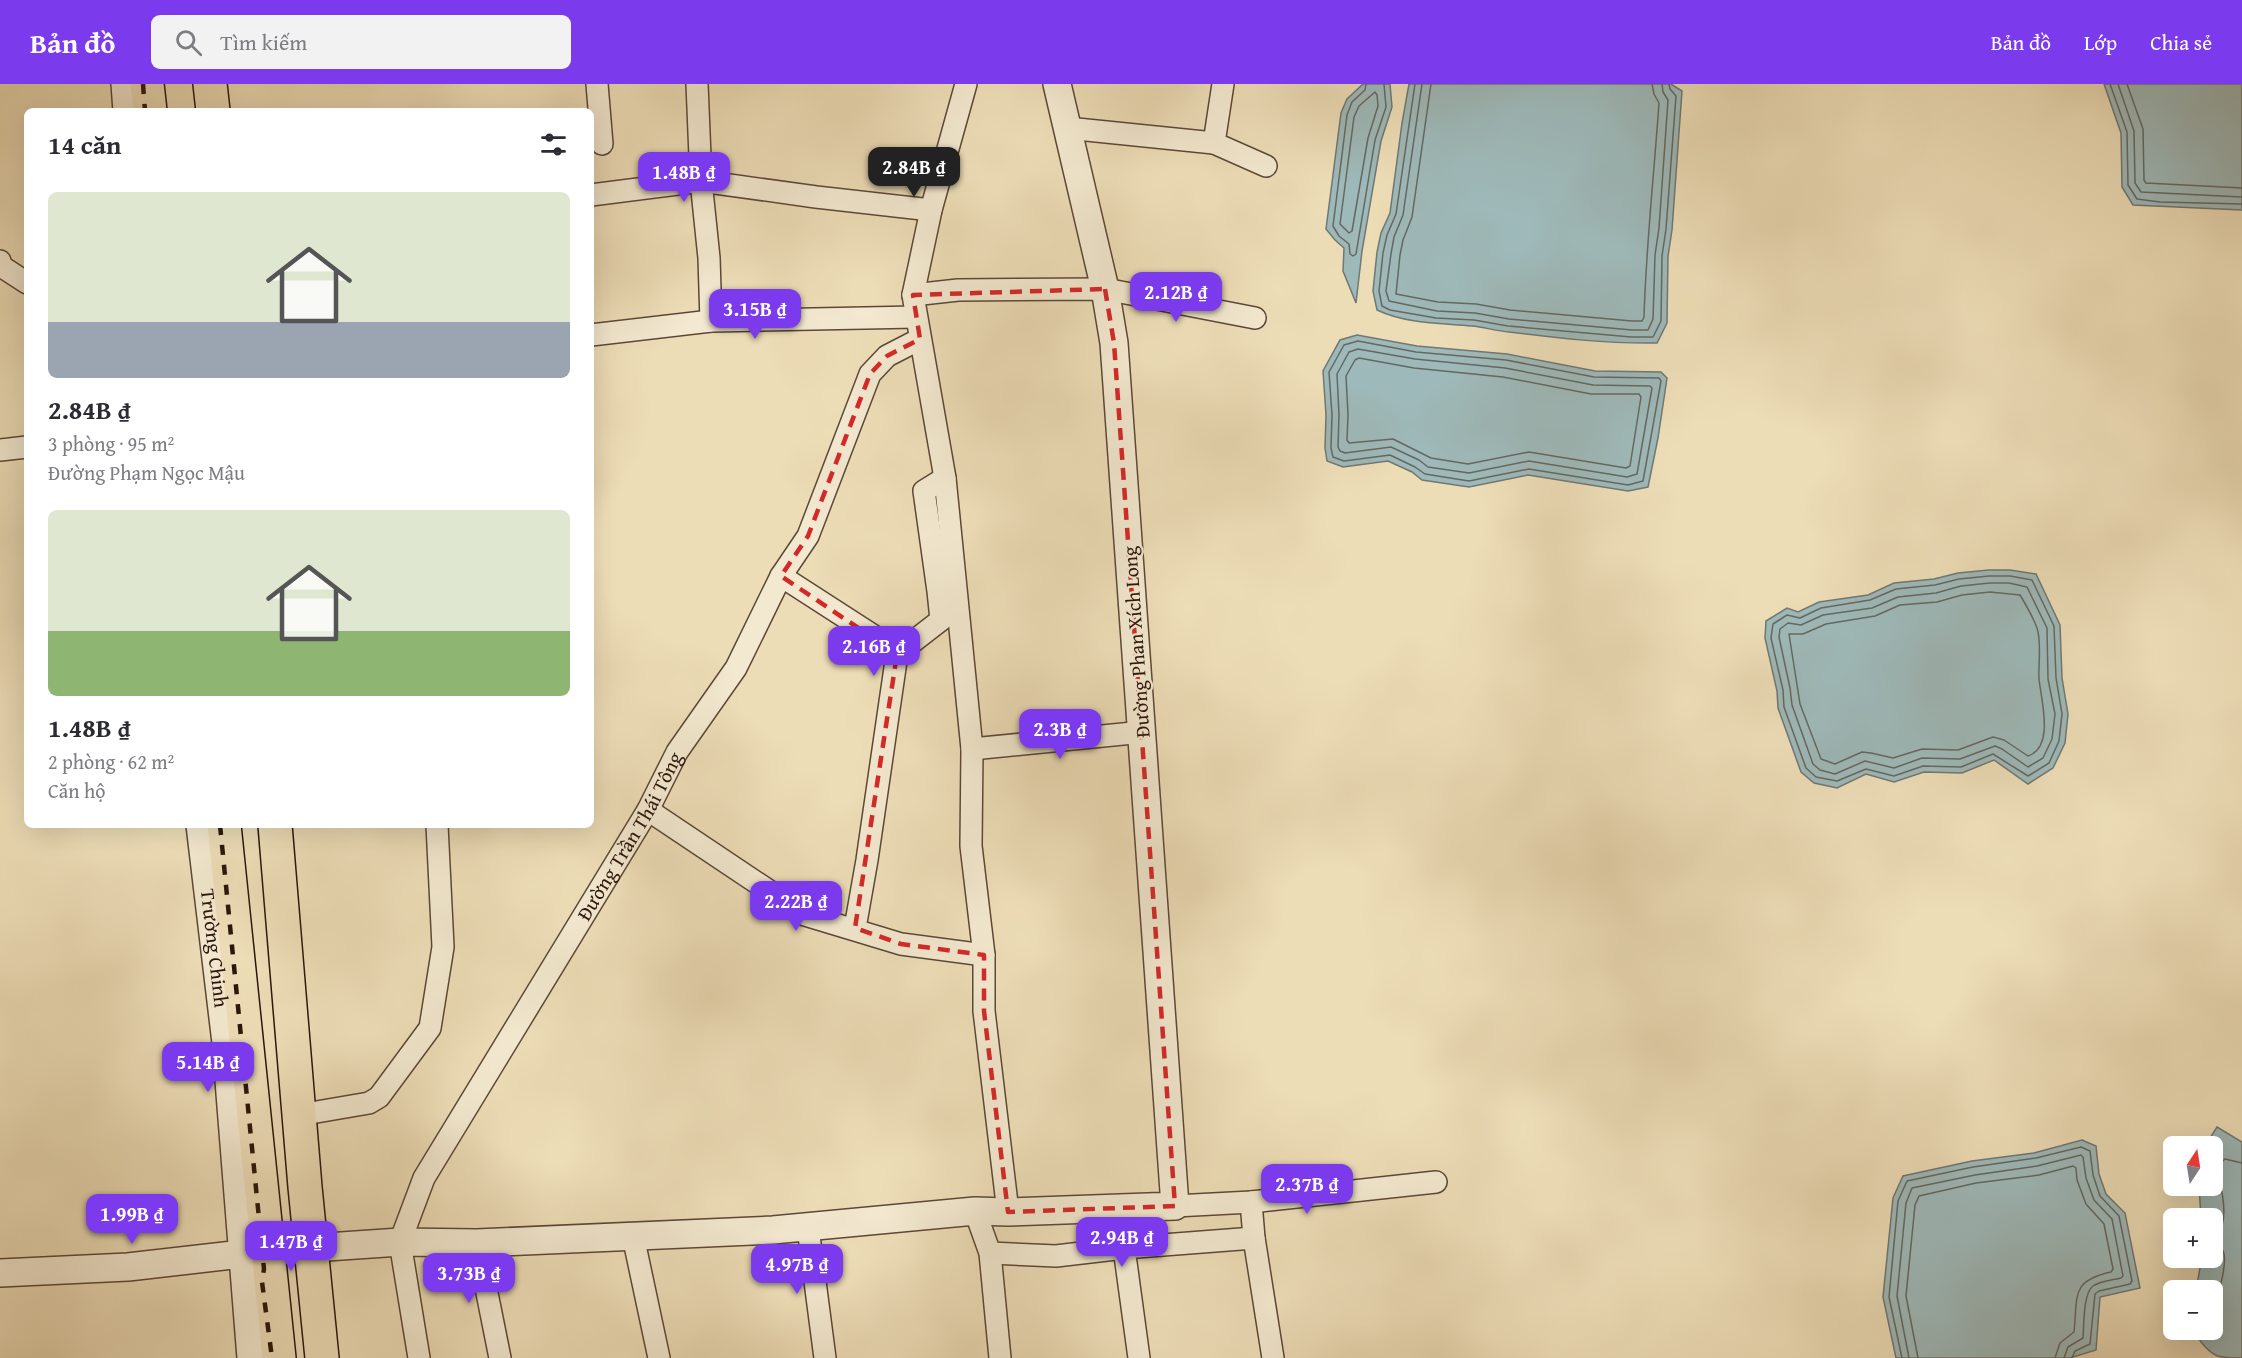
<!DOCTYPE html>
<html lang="vi">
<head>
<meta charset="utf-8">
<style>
  body { margin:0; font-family:"Gentium Book Plus",serif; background:#f2f2f3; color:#2b2b33; height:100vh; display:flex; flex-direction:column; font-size:22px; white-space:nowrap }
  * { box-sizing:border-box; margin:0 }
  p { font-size:20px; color:#7c7c81 }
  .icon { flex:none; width:33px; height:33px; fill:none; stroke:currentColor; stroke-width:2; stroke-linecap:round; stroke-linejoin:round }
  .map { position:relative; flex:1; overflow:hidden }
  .panel { position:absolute; left:24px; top:24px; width:570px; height:720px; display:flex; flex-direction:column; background:#fff; border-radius:9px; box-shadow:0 6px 24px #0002 }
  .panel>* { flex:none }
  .needle { width:39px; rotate:12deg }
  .buttons { position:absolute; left:2163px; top:1052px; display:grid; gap:12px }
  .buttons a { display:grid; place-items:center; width:60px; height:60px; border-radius:9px; background:#fff; box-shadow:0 6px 24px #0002; font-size:30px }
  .price { position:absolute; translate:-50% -51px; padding:0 14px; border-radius:12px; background:#7c3aed; color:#fff; font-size:20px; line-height:39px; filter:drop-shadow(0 2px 3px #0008) }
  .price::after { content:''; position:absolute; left:50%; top:36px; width:18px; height:14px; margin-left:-9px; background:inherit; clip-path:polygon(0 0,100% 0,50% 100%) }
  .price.current { background:#222; color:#fff }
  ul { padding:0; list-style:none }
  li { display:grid; align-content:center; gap:12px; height:318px; padding:0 24px }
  li span { display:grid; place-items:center; height:186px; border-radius:9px; color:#555 }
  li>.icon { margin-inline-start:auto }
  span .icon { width:108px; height:108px; fill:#fffc; stroke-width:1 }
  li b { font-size:26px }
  h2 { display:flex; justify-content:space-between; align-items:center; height:72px; padding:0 24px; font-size:26px }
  header { display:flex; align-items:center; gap:36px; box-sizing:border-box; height:84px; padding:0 30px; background:#7c3aed; color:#fff }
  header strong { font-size:28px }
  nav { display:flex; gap:33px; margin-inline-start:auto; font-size:21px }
  .search { width:420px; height:54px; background:#f2f2f3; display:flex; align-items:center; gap:15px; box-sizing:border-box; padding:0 21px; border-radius:9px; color:#7c7c81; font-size:22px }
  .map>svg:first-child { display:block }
  .water { fill:#9eb9b9; stroke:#707874; stroke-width:1.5 }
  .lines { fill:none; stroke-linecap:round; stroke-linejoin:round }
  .shore { stroke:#656862; stroke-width:1.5 }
  .minor-casing { stroke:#5c4837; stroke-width:24 }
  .tertiary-casing { stroke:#5c4837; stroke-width:30 }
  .trunk-casing { stroke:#2c160c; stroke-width:36 }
  .minor { stroke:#f3e9d0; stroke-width:21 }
  .tertiary { stroke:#f3e9d0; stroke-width:27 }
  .trunk { stroke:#edddb7; stroke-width:33 }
  .rail { stroke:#2c160c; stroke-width:4.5; stroke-dasharray:10 10; stroke-linecap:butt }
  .marked { fill:none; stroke:#d62828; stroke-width:4.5; stroke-dasharray:12 8; stroke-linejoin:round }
  .labels { text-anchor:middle; stroke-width:4.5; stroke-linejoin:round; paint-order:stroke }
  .street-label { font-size:20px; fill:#2c160c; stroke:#f3e9d0 }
</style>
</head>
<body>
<header>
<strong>Bản đồ</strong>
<div class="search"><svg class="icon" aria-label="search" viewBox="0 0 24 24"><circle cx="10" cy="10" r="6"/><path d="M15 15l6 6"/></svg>Tìm kiếm</div>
<nav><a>Bản đồ</a><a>Lớp</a><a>Chia sẻ</a></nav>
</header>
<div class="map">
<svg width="2242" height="1274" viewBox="0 0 2242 1274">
  <rect width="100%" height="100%" fill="#edddb7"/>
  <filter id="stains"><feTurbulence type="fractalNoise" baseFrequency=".00333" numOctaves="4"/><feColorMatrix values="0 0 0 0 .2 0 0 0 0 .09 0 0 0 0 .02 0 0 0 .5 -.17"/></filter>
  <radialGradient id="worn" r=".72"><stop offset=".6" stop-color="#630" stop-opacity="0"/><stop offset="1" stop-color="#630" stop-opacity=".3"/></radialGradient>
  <!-- water -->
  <g class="water">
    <polygon points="1363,0 1390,0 1392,23 1381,57 1362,167 1356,219 1343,187 1344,164 1335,156 1326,145 1341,29 1347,15"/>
    <path d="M1409,0h262l11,7 -10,139 -4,26 -1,67 -10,20c-49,1 -100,-5 -148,-11 -13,-1 -25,-5 -37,-6 -32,-3 -65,-2 -95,-16l-4,-19 4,-39 4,-19 9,-20 12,-90z"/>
    <polygon points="2104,0 2242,0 2242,126 2133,121 2122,103 2121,49"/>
    <polygon points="1357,251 1417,262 1507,270 1595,287 1661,288 1667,294 1658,354 1648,403 1628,407 1528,391 1469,403 1422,396 1412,388 1388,377 1343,383 1327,377 1325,364 1326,331 1323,287 1340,256"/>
    <polygon points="1989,486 2010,486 2036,490 2060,541 2062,594 2068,630 2065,659 2053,684 2028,700 1994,676 1962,689 1924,688 1894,698 1866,690 1837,704 1814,699 1801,688 1778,624 1777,607 1765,554 1766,537 1787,524 1798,528 1819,518 1868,511 1894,499 1934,495 1958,489"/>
    <path d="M2217,1043l25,15v216c-23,0 -28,0 -41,-16 -3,-5 -5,-7 -5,-13h16v-39h-16l6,-33h10v-39h-11l-2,-33h13v-39h-7z"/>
    <polygon points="2082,1056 2096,1062 2099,1090 2106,1110 2125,1129 2140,1204 2100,1213 2096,1266 2070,1274 1896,1274 1883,1213 1893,1114 1903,1092 1972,1077 2034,1069"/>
  </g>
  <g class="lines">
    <!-- shore -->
    <g class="shore">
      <polyline points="1366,0 1365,6 1352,18 1347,31 1333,142 1339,152 1349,160 1350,170 1353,172 1356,170 1375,56 1386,23 1384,0"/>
      <polyline points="1415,0 1396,130 1387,151 1383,169 1379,207 1382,222 1390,226 1436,234 1474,236 1508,242 1631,253 1653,253 1661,237 1662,172 1666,145 1676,12 1670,5 1669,0"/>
      <polyline points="1422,0 1403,131 1394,153 1391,170 1386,207 1389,217 1437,227 1475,229 1509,235 1632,246 1648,246 1653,235 1655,171 1659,144 1668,16 1663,8 1662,0"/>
      <path d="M1431,0l-19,133 -9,23 -3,15 -4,39 42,8 38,2 34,6 122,11h10l2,-4c2,-71 10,-142 15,-214l-5,-9 -2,-10"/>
      <polyline points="2110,0 2127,48 2128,101 2137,115 2160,118 2242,120"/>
      <polyline points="2118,0 2134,47 2135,99 2141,108 2242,113"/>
      <polyline points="2127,0 2143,45 2144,96 2146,99 2242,104"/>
      <polygon points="1375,8 1377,11 1378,22 1368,54 1352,147 1349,149 1340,140 1354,33 1359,22"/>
      <polygon points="1358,257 1416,268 1506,276 1594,293 1659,294 1661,297 1643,397 1628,401 1529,385 1469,397 1425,390 1415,383 1390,371 1344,377 1333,373 1331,364 1332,331 1329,288 1344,261"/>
      <polygon points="1358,265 1415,275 1505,284 1593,301 1650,302 1652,304 1637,390 1627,393 1529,377 1469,389 1428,383 1419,376 1391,363 1345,369 1340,367 1338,363 1339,331 1337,290 1349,268"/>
      <polygon points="1359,274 1414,284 1503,293 1591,310 1639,310 1641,313 1630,382 1626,384 1529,368 1468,380 1431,374 1393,355 1349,359 1347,356 1348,331 1346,292 1355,276"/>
      <polygon points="1989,492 2010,492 2032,496 2054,542 2056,594 2062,630 2059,657 2049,679 2028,692 1993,670 1961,683 1923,682 1894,692 1866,685 1837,697 1816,693 1806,684 1784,623 1783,606 1771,554 1773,540 1787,531 1800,534 1821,524 1870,516 1896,505 1935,501 1959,495"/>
      <polygon points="1990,499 2009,499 2027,503 2047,544 2048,595 2055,630 2052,655 2043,674 2028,683 2002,665 1995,662 1960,675 1922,674 1894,684 1865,677 1835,690 1820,686 1813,680 1792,621 1790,604 1779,553 1780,545 1788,539 1801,541 1823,531 1872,524 1898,513 1936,509 1961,502"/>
      <path d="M1990,508l30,3c6,10 13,22 17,33 5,15 1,36 2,51 2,21 16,68 -11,77l-24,-16 -11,-3 -35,13 -36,-1 -29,9 -22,-5 -9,-1 -27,12 -14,-5 -21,-55 -11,-70h14l23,-10 49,-8 25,-11 37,-3 25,-7z"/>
      <path d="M2212,1221c8,-10 14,-40 12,-51 -2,-7 -6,-12 -10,-17 2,-3 6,-7 8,-12 5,-15 -1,-44 -8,-57l11,-9 17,4"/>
      <polyline points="1902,1274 1889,1213 1898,1117 1907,1097 1973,1083 2036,1074 2081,1063 2090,1067 2093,1091 2100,1112 2119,1132 2132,1197 2130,1200 2099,1207 2095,1210 2090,1260 2075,1267 2072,1274"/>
      <path d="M1909,1274l-12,-62 9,-93 6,-15 63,-13 62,-9 44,-11 2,2 3,21 8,22 18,19 11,57 -2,2c-8,2 -21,3 -28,8 -10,7 -9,40 -10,52l-15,9 -4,11"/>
      <path d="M1918,1274l-12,-62 9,-91 4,-9 57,-13 63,-8 34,-9 3,2 1,12 9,24 18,20 9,45 -2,3c-41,9 -33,24 -37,60l-14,11 -5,15"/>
    </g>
    <defs>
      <g id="minor">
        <polyline points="597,0 602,60"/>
        <polyline points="697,0 701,97 709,174 711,237"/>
        <polyline points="966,0 931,126 913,211 945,394 972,665 971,762 984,871 984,927 1008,1128"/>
        <polyline points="1223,0 1214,59 1266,82"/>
        <polyline points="1067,44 1214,59"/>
        <polyline points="591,111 701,97 816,113 931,126"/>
        <polyline points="0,177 1,182 27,199"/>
        <polyline points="913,211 958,206 1105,205 1255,234"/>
        <polyline points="591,251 711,237 916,233"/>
        <polyline points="0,366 27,363"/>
        <polyline points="781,492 874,552 897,570"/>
        <polyline points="972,665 1143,648"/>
        <polyline points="648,726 805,831 901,860 984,871"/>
        <polyline points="855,844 867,776 897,570 941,536 938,507 924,407 945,394"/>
        <polyline points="299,1031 369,1019 379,1013 430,944 443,863 437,741"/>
        <polyline points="1251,1118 1254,1154 1273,1274"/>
        <polyline points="1175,1122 1251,1118 1436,1098"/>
        <polyline points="975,1127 990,1169 1000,1274"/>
        <polyline points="808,1144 825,1274"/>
        <polyline points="633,1152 659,1274"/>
        <polyline points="477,1159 500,1274"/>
        <polyline points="1124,1164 1139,1274"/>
        <polyline points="990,1169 1056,1172 1124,1164 1254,1154"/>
        <path id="s1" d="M419,1274l-19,-116 24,-64 224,-368 29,-58 59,-84 45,-92 27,-40 62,-162 17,-18 33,-17"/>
      </g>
      <g id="tertiary">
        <polyline points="125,0 127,27"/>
        <path id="s2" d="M200,741l26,218 25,315"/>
        <polyline points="0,1189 128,1183 268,1167 400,1158 477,1159 773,1146 975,1127 1008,1128 1175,1122 1114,259 1105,205 1057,0"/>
      </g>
      <g id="trunk">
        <polyline points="147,0 150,27"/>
        <polyline points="210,0 213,27"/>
        <polyline points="224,741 279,1274"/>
        <polyline points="275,741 305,1103 322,1274"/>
      </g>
    </defs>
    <!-- minor casing -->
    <use href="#minor" class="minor-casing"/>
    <!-- tertiary casing -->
    <use href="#tertiary" class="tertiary-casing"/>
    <!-- trunk casing -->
    <use href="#trunk" class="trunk-casing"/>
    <!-- minor -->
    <use href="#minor" class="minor"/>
    <!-- tertiary -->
    <use href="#tertiary" class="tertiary"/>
    <!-- trunk -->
    <use href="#trunk" class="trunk"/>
    <!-- rail -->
    <g class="rail">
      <polyline points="143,0 145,27"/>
      <polyline points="220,741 264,1185 262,1198 272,1274"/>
    </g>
  </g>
  <!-- marked area -->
  <path class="marked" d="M1105,205l9,54 61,863 -167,6 -24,-201v-56l-83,-11 -46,-16 42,-274 -116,-78 27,-40 62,-162 17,-18 33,-17 -7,-44z"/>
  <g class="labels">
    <!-- street labels -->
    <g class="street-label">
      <text transform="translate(1136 558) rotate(-94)" y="7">Đường Phan Xích Long</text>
      <text dy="7" stroke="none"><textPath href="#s1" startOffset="585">Đường Trần Thái Tông</textPath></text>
      <text dy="7" stroke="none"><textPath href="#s2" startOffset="124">Trường Chinh</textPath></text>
    </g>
  </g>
  <rect width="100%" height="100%" filter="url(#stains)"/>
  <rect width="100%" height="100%" fill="url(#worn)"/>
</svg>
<div class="buttons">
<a><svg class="needle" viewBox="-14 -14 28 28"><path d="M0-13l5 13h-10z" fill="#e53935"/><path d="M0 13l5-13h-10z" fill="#7c7c81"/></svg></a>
<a>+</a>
<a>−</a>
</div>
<b class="price current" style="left:914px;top:114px">2.84B ₫</b>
<b class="price" style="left:684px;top:119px">1.48B ₫</b>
<b class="price" style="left:1176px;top:239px">2.12B ₫</b>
<b class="price" style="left:755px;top:256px">3.15B ₫</b>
<b class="price" style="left:874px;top:593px">2.16B ₫</b>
<b class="price" style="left:1060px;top:676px">2.3B ₫</b>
<b class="price" style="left:796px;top:848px">2.22B ₫</b>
<b class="price" style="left:208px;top:1009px">5.14B ₫</b>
<b class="price" style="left:1307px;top:1131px">2.37B ₫</b>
<b class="price" style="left:132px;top:1161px">1.99B ₫</b>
<b class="price" style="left:1122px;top:1184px">2.94B ₫</b>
<b class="price" style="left:291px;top:1188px">1.47B ₫</b>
<b class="price" style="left:797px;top:1211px">4.97B ₫</b>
<b class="price" style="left:469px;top:1220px">3.73B ₫</b>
<section class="panel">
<h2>14 căn<svg class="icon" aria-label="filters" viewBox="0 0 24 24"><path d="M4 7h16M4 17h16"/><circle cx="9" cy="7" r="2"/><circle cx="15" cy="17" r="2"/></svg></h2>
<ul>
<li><span style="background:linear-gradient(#dfe7d0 70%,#9aa5b1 0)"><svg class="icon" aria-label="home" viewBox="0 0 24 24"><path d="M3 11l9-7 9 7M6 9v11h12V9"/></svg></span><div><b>2.84B ₫</b><p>3 phòng · 95 m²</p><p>Đường Phạm Ngọc Mậu</p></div></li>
<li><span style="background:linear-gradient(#dfe7d0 65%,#8fb573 0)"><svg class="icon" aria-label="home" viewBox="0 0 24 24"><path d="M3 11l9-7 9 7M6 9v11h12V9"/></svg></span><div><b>1.48B ₫</b><p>2 phòng · 62 m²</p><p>Căn hộ</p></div></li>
</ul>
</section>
</div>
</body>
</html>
